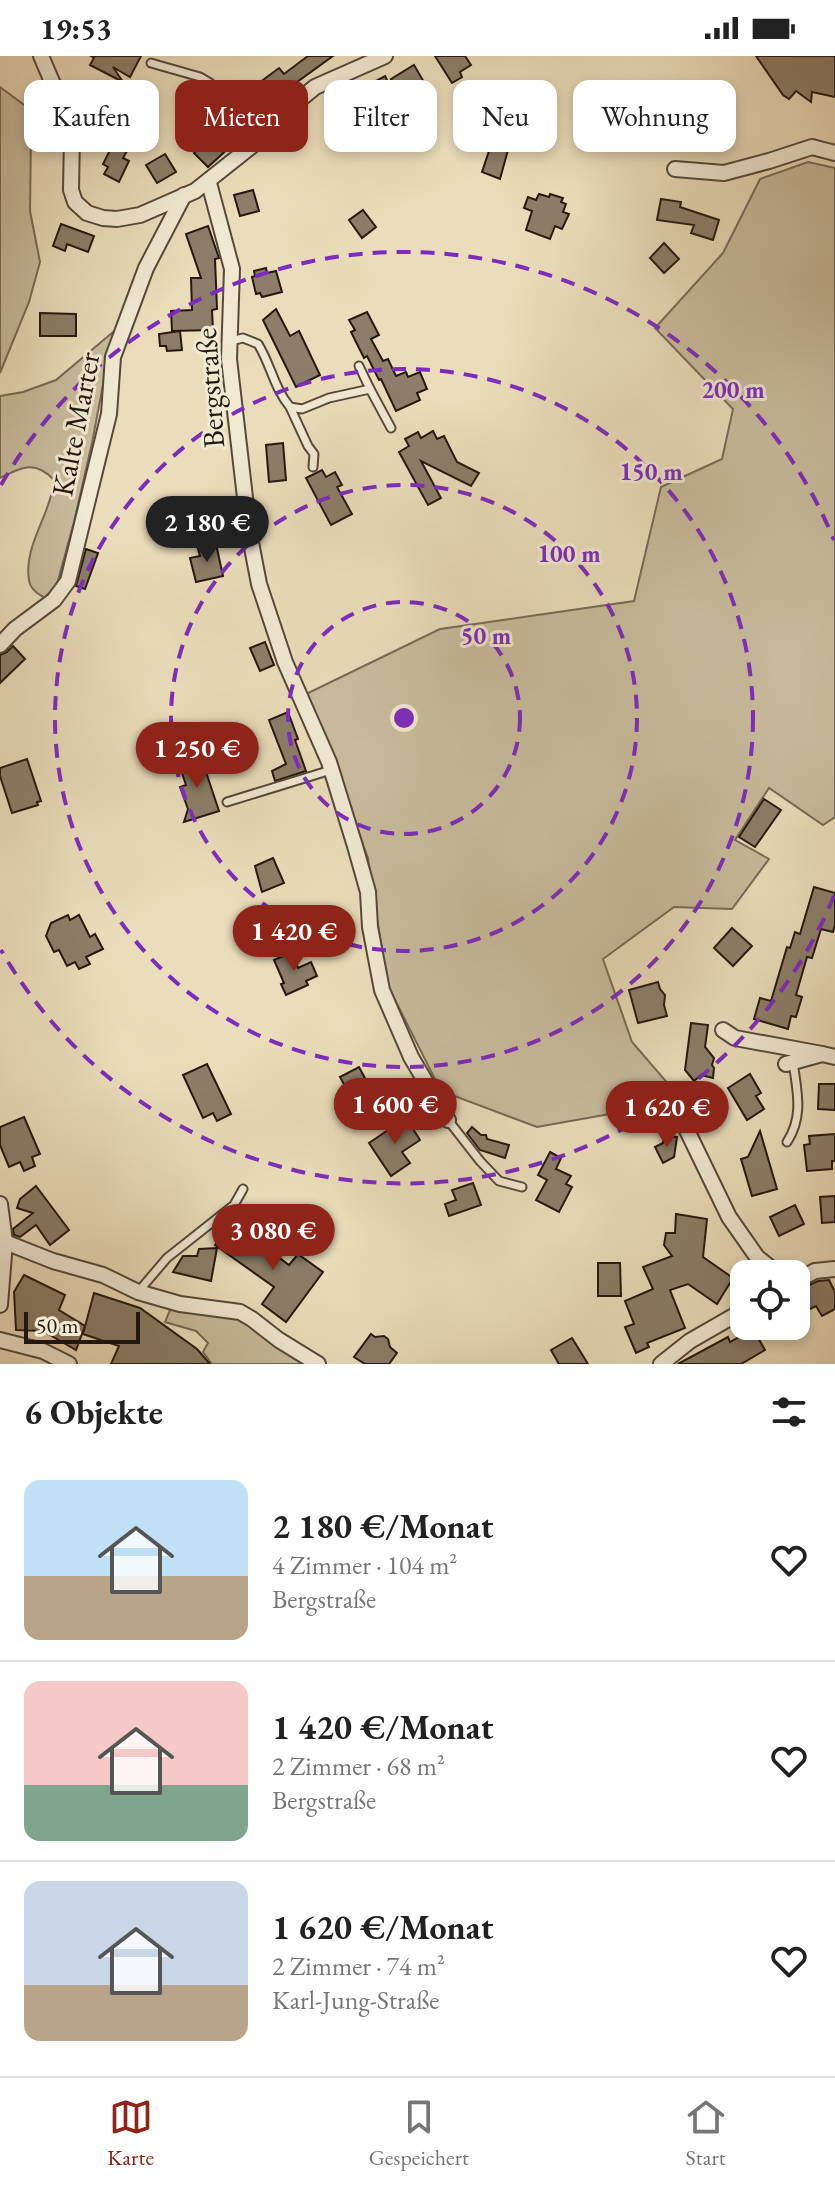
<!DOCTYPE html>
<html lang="de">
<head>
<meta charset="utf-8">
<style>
  body { margin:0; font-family:"EB Garamond",serif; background:#f2f2f2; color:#222; height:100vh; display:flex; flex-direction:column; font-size:30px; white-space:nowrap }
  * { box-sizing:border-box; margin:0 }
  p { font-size:26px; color:#767676 }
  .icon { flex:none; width:44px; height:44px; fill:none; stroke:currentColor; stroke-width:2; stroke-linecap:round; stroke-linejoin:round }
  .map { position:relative; height:1308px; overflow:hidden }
  .drawer { display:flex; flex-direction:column; background:#fff; flex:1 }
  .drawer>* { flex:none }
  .guide { position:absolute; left:24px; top:24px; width:788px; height:72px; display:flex; gap:16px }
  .fabs { position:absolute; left:730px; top:1204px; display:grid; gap:16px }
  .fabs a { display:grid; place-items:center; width:80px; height:80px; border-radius:16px; background:#fff; box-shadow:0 4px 12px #0003; font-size:40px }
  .scale { position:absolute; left:24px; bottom:20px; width:116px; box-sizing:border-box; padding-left:8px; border:4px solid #251810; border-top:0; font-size:22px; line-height:28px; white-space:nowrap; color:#251810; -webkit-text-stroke:6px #f2e9d3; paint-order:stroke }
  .price { position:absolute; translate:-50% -68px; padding:0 18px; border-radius:28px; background:#8f2418; color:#fff; font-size:26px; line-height:52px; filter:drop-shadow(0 2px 4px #0008) }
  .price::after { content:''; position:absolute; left:50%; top:48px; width:24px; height:18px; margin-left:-12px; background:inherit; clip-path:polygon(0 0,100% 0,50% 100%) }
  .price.current { background:#222; color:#fff }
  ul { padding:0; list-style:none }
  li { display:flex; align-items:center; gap:24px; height:200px; padding:0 24px }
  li+li { border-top:2px solid #e0e0e0 }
  li span { display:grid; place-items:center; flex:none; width:224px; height:160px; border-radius:16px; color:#555 }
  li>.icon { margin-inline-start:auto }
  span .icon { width:96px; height:96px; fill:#fffc; stroke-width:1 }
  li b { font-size:34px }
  h2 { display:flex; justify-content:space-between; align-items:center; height:96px; padding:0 24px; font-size:34px }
  .pill { padding:0 28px; border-radius:16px; background:#fff; box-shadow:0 4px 12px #0003; font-size:28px; line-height:72px }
  .pill.current { background:#8f2418; color:#fff }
  .status { display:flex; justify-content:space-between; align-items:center; height:56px; padding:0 40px; background:#fff; direction:ltr }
  .status svg { height:22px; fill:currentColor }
  .menu { display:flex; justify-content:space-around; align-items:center; height:112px; border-top:2px solid #e0e0e0; background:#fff; font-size:22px; color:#767676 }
  .menu a { display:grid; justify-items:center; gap:4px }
  .menu .current { color:#8f2418 }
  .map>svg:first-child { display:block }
  .green { fill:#c9bc9e; stroke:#776a57; stroke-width:2 }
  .building { fill:#8c7e69; stroke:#251810; stroke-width:2 }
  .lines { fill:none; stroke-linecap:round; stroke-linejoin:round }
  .service-casing { stroke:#56493b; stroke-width:11 }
  .minor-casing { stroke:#56493b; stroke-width:18 }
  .service { stroke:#f2e9d3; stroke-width:7 }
  .minor { stroke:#f2e9d3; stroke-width:14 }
  .ring { fill:none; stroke:#7b2cbf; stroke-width:4; stroke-dasharray:14 10 }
  .labels { text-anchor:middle; stroke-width:6; stroke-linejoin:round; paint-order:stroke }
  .street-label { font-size:30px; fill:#251810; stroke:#f2e9d3 }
  .centre { fill:#7b2cbf; stroke:#f2e9d3; stroke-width:4 }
  .ring-label { font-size:24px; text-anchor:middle; font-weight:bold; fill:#7b2cbf; stroke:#f2e9d3; stroke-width:6; stroke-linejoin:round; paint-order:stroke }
</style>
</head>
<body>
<div class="status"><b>19:53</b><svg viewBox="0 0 49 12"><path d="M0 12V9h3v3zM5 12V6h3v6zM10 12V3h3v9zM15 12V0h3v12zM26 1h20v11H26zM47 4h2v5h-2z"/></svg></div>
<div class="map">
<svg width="835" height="1308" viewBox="0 0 835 1308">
  <rect width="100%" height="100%" fill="#ebddbb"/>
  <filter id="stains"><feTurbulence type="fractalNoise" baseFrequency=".0025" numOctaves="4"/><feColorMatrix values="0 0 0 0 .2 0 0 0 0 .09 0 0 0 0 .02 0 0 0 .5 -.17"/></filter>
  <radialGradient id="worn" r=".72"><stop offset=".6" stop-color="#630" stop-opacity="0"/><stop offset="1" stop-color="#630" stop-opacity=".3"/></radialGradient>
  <!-- green -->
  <g class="green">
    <polygon points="0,31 27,51 31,77 30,155 40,206 29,246 0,317"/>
    <polygon points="808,106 835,112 835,761 823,769 769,732 735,784 769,803 732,853 674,851 603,903 632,986 683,1045 537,1071 441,1035 387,928 368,802 306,638 440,573 634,545 661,431 722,403 733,353 655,272 723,197 760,123"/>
    <path d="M113,276l-21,111 -18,79 -17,62 -12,14c-8,-4 -15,-9 -16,-18 -5,-28 14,-56 21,-81 2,-6 3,-13 4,-19 -19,-20 -32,-13 -54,-2v-82l23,-4 33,-12z"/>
    <polygon points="172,1249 240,1260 314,1308 212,1308 203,1296 208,1287 196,1275 165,1266"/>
  </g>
  <!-- building -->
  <g class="building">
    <polygon points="91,0 141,0 130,21 113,11 123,26 90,9 94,2"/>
    <polygon points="308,0 333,0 272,44 259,27 279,12 284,18"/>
    <polygon points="435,0 465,0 471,9 460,16 462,21 452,27"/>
    <polygon points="756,0 835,0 835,41 812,36 811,46 796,35 789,43 783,39"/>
    <polygon points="414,9 432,40 421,46 425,52 412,59 391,23"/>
    <polygon points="385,20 391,32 363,46 357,35"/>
    <polygon points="98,27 134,42 138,50 133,57 95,33"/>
    <polygon points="106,43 117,72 94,80 83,52"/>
    <polygon points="529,43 532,53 537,52 541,64 545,63 551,80 510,93 497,53"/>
    <polygon points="684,46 697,63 669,83 656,66"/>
    <polygon points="219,74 233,88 208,111 194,97"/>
    <polygon points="113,88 127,95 123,102 129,105 119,126 104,118 108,111 103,108"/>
    <polygon points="508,94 500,123 482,116 489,95"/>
    <polygon points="165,98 176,116 157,127 146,109"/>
    <polygon points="253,134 259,155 240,160 234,139"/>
    <polygon points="539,138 549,141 550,138 563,142 561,146 566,148 563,156 569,158 562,173 555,170 550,183 526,174 532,155 524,152 528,141 536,144"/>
    <polygon points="661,143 681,146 680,151 719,164 713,184 691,177 694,169 657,164"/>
    <polygon points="363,154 376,171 362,182 349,164"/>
    <polygon points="61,168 94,180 88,196 67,188 65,195 53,190"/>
    <polygon points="208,170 219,202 215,203 217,253 212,254 213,274 172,275 171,255 192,254 191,222 201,222 186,178"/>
    <polygon points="664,187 679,203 664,217 650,202"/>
    <polygon points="266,212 267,217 276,215 282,236 262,241 260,237 256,238 252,221 255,220 254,215"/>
    <polygon points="276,253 290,280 299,275 320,319 296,331 263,264"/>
    <polygon points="367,256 379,279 371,283 383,305 388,303 396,320 406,316 408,321 420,316 427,333 417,337 420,344 396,355 381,323 379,324 367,300 364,302 351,276 355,274 349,264"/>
    <polygon points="40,257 76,258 76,280 40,280"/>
    <polygon points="180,275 182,294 167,295 166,290 160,290 159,278"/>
    <polygon points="433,375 437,383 444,380 457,406 479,417 471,430 421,405 441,442 428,449 399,396 409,390 405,383 418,376 421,382"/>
    <polygon points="283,387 286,424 269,426 266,389"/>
    <polygon points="322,414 326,421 335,416 342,429 337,431 352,458 331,469 306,422"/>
    <polygon points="216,488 223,520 196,526 190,502 200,500 198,493"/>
    <polygon points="86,493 98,497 85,533 76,530"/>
    <polygon points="265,586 274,609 260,615 250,592"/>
    <polygon points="13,590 25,603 0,627 0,599 7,596"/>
    <polygon points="288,656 298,683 295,684 306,715 275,725 272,715 286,708 269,664"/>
    <polygon points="201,701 219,755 184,766 188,753 180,731 186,729 179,708"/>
    <polygon points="27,703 41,745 37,746 38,749 12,757 0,720 0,712"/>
    <polygon points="764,743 781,754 755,791 739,781"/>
    <polygon points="273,802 284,827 262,836 255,810"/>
    <polygon points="814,831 835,837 835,869 833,876 821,873 812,902 807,901 796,939 802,941 796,961 791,960 788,973 754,963 760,942 771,945 787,891 790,892 795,876 800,878"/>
    <polygon points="68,859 70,864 79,859 90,881 95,878 103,893 86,901 90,908 79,913 75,906 67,910 59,894 54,896 46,880 51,867"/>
    <polygon points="732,872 752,890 733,910 714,892"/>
    <polygon points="292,896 298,912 311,906 317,920 306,925 308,929 286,939 281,928 284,927 274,904"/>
    <polygon points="658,926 660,933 665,939 664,949 667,960 638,967 629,934"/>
    <polygon points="691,967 708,969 705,991 714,1002 712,1009 714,1012 713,1022 701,1019 694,1025 685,1014"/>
    <polygon points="207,1008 231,1058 217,1065 213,1057 203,1062 183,1019"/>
    <polygon points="359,1011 376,1043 357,1053 340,1021"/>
    <polygon points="750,1018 761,1037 756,1040 764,1053 747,1064 728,1032"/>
    <polygon points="819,1028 835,1028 835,1054 818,1053"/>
    <polygon points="24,1061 40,1098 32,1101 35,1110 24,1115 20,1106 9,1111 0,1089 0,1071"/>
    <polygon points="406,1062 420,1084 402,1096 410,1107 391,1120 369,1087"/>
    <polygon points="472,1071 481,1079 486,1079 487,1083 509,1089 505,1102 480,1094 467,1077"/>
    <polygon points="760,1075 777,1133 752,1140 741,1103 748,1101"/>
    <polygon points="835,1078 835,1105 832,1105 832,1113 807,1115 804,1089 810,1088 809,1080"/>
    <polygon points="664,1080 677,1081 674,1101 663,1107 655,1091 663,1087"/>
    <polygon points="550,1096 561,1102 556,1113 571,1120 566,1128 572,1131 559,1156 536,1144 547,1124 538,1119"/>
    <polygon points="473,1127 481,1149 449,1160 445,1148 456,1144 452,1134"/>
    <polygon points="36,1130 69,1174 50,1189 36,1169 20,1181 14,1179 13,1173 33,1157 17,1152 20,1143"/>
    <polygon points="835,1140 835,1166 822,1167 820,1141"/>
    <polygon points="795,1149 804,1168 779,1180 770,1161"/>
    <polygon points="676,1158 707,1163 703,1201 733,1222 717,1248 688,1228 670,1234 685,1272 647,1287 649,1291 636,1297 625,1271 634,1268 625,1245 653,1233 643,1211 672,1200 664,1189 666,1177 675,1177"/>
    <polygon points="231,1166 247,1177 242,1183 265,1199 269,1194 289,1209 298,1198 323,1216 286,1266 262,1248 274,1231 215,1189"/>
    <polygon points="217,1192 211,1225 173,1216 183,1200 197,1200 199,1193"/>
    <polygon points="598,1207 620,1207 621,1240 598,1240"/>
    <polygon points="24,1219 65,1239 59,1254 85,1270 76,1294 43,1275 16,1274 14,1236"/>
    <polygon points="829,1224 835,1236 835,1253 822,1260 816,1250 796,1260 796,1235 818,1225"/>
    <polygon points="94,1237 140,1252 197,1293 210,1308 111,1308 119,1290 83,1278"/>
    <polygon points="753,1273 765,1294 741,1308 678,1308 728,1281 730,1286"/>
    <polygon points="371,1278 375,1281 384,1280 388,1283 390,1291 397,1297 389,1308 365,1308 354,1301"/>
    <polygon points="572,1282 588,1308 559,1308 551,1294"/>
  </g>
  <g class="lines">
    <defs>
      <g id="service">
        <polyline points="151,7 200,21 210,27 228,57 253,89"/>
        <path d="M231,285l12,-3 15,6c13,21 16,44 32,63l12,2 27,-11 41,-9 21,39"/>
        <polyline points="359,310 370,333"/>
        <polyline points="290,351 308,390 314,398 313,411"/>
        <polyline points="227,746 331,714"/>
        <polyline points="448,1064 480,1105 499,1125 522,1131"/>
        <path d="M787,1086c17,-26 10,-51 6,-80"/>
        <polyline points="138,1236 167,1202 234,1149 243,1133"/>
      </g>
      <g id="minor">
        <polyline points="41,0 59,42 72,79 71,134 75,146 87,157 103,162 117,163 140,159 195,135 253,89 292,50 315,31 385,0"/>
        <polyline points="675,113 724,117 769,105 812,91 835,97"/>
        <polyline points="209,127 232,213 229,303 249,476 259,528 285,606 329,706 355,790 368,836 370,871 382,934 411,1001 448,1064"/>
        <polyline points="0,589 15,573 54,544 68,525 109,358 113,301 146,212 184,139"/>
        <polyline points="723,974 735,982 822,998"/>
        <polyline points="786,1008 822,998 835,1001"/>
        <polyline points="682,1064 729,1161 757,1201 778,1218"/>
        <polyline points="0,1148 5,1186 0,1249"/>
        <polyline points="5,1186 53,1205 103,1219 138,1236 180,1248 240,1256 252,1263 279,1284 318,1308"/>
        <polyline points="796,1225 815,1215 835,1213"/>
        <polyline points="0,1284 43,1295 69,1308"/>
        <polyline points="661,1308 690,1285 744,1254"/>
      </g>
    </defs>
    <!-- service casing -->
    <use href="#service" class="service-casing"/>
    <!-- minor casing -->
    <use href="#minor" class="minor-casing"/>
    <!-- service -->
    <use href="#service" class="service"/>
    <!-- minor -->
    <use href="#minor" class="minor"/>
  </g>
  <!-- distance rings -->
  <g class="ring">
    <circle cx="404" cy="662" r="116"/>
    <circle cx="404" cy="662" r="233"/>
    <circle cx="404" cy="662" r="349"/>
    <path d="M834 840A465 465 0 0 1 1 894M1 429A465 465 0 0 1 834 484"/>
  </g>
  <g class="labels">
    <!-- street labels -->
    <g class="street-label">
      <text transform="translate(210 332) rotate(-94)" y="10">Bergstraße</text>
      <text transform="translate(76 368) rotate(-79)" y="10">Kalte Marter</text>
    </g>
  </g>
  <circle cx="404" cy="662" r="12" class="centre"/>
  <g class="ring-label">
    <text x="733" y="342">200 m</text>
    <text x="651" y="424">150 m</text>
    <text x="569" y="506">100 m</text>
    <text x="486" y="588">50 m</text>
  </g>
  <rect width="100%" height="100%" filter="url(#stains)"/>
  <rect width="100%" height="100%" fill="url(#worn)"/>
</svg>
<div class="fabs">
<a><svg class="icon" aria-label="locate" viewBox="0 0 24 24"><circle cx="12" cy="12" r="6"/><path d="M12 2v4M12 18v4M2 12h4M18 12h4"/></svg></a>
</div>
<div class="scale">50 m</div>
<b class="price current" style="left:207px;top:508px">2 180 €</b>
<b class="price" style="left:197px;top:734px">1 250 €</b>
<b class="price" style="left:294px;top:917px">1 420 €</b>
<b class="price" style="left:395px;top:1090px">1 600 €</b>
<b class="price" style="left:667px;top:1093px">1 620 €</b>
<b class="price" style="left:273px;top:1216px">3 080 €</b>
<div class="guide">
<a class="pill">Kaufen</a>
<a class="pill current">Mieten</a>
<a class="pill">Filter</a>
<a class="pill">Neu</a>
<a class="pill">Wohnung</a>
</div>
</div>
<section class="drawer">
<h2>6 Objekte<svg class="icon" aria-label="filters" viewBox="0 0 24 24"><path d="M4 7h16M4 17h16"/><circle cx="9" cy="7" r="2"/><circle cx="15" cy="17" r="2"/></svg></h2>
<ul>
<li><span style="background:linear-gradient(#bfe0f5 60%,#b9a48a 0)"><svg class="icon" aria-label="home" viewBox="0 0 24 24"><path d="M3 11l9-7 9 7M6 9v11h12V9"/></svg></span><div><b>2 180 €/Monat</b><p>4 Zimmer · 104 m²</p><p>Bergstraße</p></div><svg class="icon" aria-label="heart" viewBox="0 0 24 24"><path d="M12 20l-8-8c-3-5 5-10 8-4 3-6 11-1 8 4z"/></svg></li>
<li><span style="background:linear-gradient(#f6c9c9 65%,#7fa58c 0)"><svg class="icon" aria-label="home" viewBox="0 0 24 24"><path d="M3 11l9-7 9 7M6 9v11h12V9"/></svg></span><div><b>1 420 €/Monat</b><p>2 Zimmer · 68 m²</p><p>Bergstraße</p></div><svg class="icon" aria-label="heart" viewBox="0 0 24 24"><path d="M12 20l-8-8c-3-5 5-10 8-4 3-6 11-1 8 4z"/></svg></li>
<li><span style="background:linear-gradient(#c9d6e8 65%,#b9a48a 0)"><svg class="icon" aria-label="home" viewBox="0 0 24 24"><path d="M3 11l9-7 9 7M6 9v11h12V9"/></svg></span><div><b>1 620 €/Monat</b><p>2 Zimmer · 74 m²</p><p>Karl-Jung-Straße</p></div><svg class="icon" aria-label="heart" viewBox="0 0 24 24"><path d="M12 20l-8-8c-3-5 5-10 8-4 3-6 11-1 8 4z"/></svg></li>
</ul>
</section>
<nav class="menu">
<a class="current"><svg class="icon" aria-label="map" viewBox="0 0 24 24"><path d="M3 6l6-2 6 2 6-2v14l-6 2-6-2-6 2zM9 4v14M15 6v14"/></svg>Karte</a>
<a><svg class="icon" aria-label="saved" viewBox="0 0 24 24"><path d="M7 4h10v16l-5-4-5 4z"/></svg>Gespeichert</a>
<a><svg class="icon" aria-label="home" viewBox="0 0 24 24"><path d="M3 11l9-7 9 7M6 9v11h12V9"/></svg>Start</a>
</nav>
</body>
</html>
